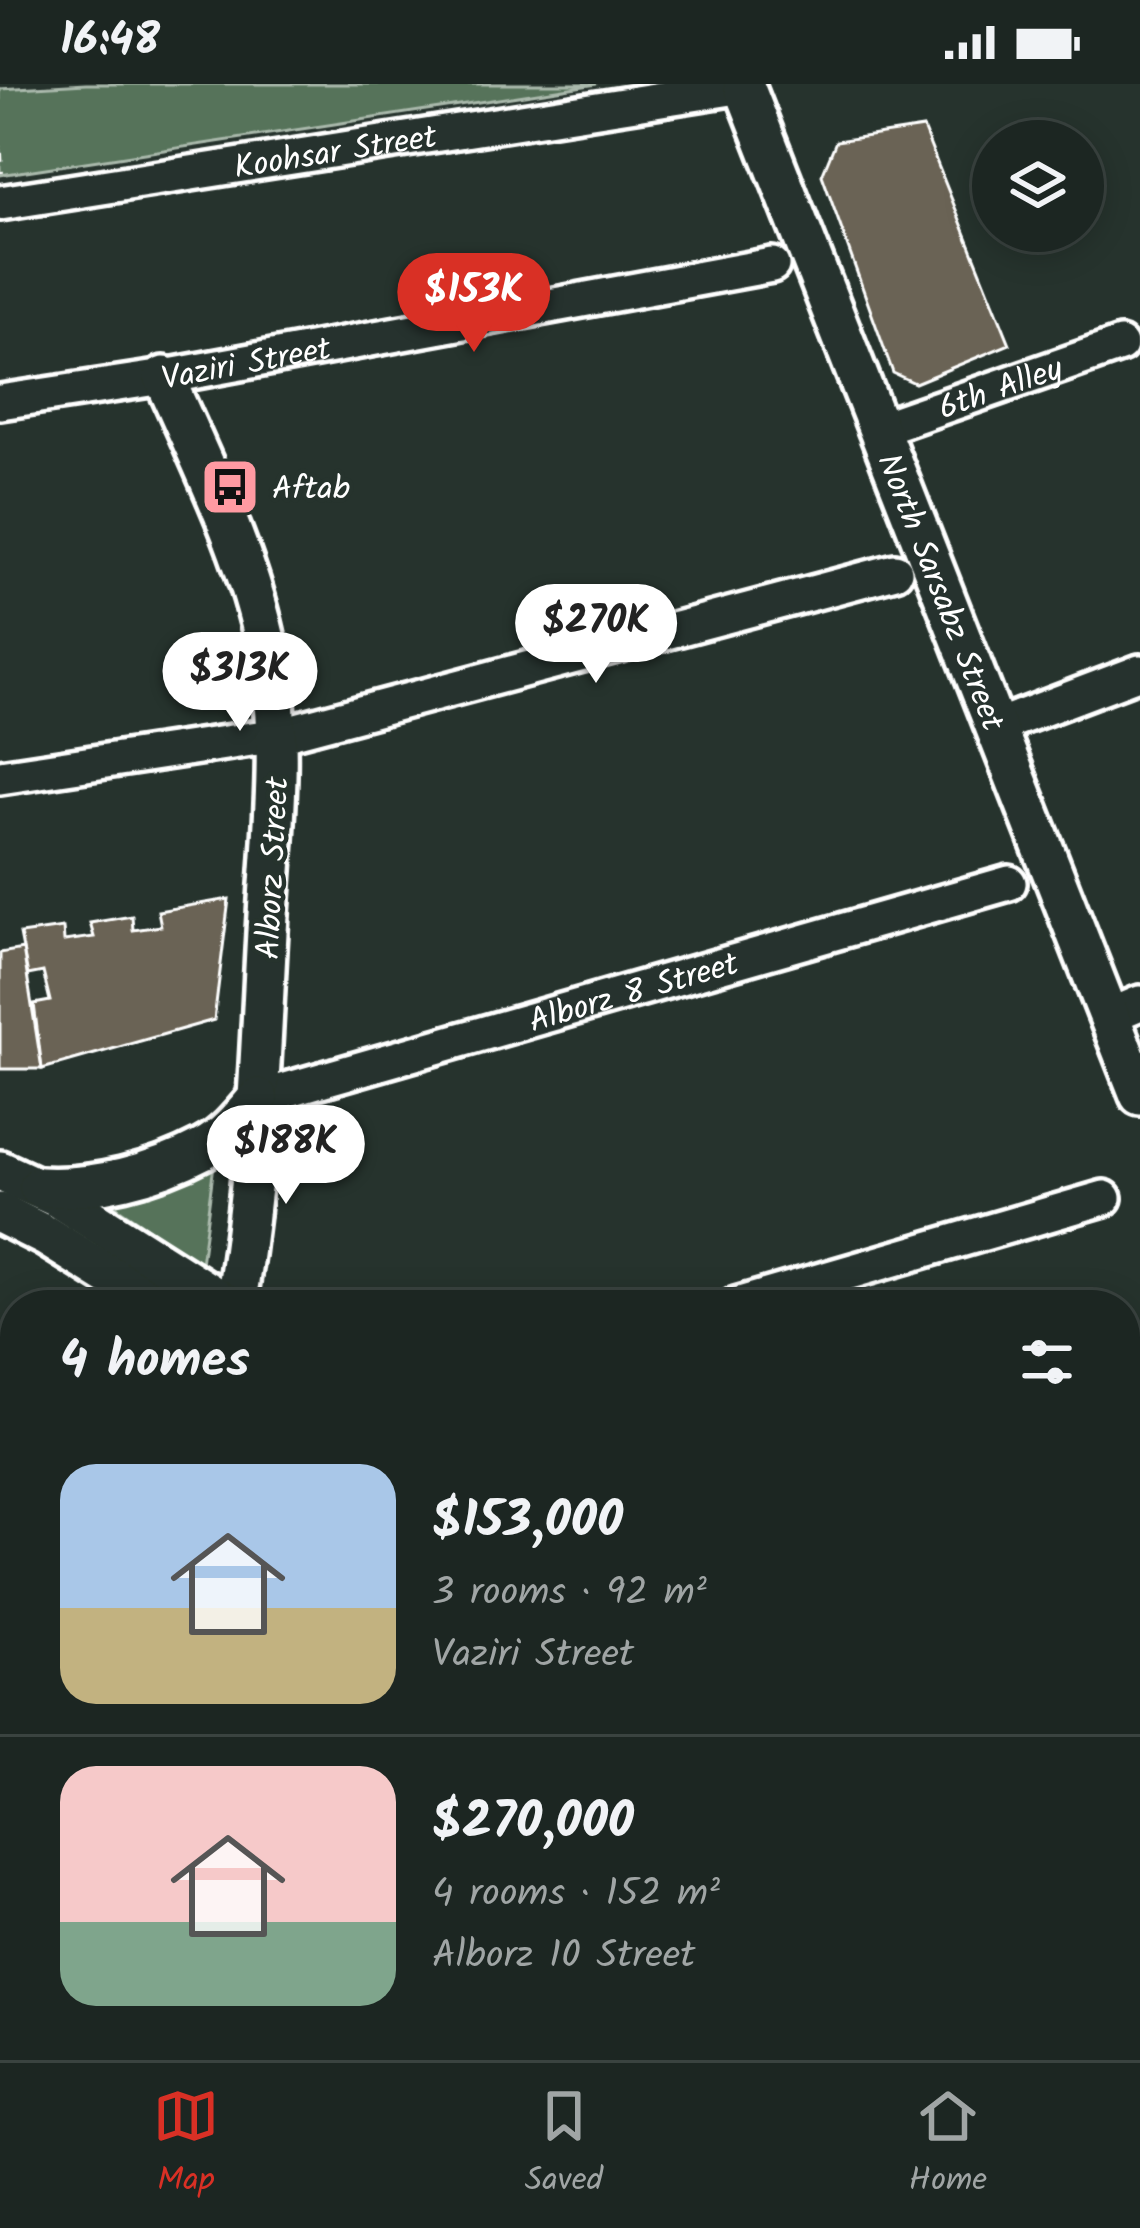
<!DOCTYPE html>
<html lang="en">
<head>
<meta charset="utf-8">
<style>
  body { margin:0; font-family:Kalam,sans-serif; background:#29322f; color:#f1f3f6; height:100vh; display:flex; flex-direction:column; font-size:45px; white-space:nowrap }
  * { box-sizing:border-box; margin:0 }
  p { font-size:39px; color:#a0a5a5 }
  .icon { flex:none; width:66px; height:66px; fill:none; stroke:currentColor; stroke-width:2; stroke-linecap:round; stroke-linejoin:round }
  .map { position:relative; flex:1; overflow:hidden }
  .side { position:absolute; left:0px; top:1206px; width:1140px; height:771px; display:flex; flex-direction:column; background:#1c2622; border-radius:48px 48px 0 0; box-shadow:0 6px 30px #0003,0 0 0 3px #3a4340 }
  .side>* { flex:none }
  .buttons { position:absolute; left:972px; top:36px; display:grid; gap:24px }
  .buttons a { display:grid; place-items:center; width:132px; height:132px; border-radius:50%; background:#1c2622; box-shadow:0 6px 30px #0003,0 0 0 3px #3a4340; font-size:60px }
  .price { position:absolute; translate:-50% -102px; padding:0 27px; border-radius:42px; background:#fff; color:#222; font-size:39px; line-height:78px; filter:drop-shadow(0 3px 6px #0008) }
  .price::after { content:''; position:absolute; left:50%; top:72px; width:36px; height:27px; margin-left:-18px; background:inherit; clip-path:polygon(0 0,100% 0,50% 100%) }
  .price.active { background:#d93025; color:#fff }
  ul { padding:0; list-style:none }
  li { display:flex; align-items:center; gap:36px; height:300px; padding:0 60px }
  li+li { border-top:3px solid #3a4340 }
  li span { display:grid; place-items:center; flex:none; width:336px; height:240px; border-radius:36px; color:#555 }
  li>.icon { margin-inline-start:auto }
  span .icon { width:144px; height:144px; fill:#fffc; stroke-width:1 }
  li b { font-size:51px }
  h2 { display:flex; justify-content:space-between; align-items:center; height:144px; padding:0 60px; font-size:51px }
  .status { display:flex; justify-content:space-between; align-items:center; height:84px; padding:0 60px; background:#1c2622; direction:ltr }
  .status svg { height:33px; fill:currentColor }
  .dock { display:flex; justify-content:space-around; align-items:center; height:168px; border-top:3px solid #3a4340; background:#1c2622; font-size:33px; color:#a0a5a5 }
  .dock a { display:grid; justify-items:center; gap:6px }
  .dock .active { color:#d93025 }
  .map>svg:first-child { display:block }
  .green { fill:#56735a; stroke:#aab9ac; stroke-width:3 }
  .building { fill:#6b6454; stroke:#fff; stroke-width:3 }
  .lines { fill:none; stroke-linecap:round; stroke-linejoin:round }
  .minor-casing { stroke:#fff; stroke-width:42 }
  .tertiary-casing { stroke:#fff; stroke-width:48 }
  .path { stroke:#fff; stroke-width:6; stroke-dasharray:9 9; stroke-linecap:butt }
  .minor { stroke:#26332d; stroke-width:33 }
  .tertiary { stroke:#26332d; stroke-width:39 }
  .labels { text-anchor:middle; stroke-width:9; stroke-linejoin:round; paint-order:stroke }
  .street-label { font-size:33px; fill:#fff; stroke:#26332d }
  .poi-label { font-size:33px; fill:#fff; stroke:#26332d; text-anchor:start }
</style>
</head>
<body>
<div class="status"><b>16:48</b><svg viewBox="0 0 49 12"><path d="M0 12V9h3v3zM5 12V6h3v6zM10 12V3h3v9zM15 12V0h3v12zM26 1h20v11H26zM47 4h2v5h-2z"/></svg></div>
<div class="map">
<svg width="1140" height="1976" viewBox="0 0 1140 1976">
  <rect width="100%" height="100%" fill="#26332d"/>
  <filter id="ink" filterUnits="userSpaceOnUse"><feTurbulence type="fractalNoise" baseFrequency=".00833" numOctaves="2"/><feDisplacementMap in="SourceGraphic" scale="24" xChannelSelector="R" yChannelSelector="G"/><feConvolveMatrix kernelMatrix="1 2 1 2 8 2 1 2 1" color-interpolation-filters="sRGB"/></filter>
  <g filter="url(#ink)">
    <!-- green -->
    <g class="green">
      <polygon points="86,0 597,0 0,91 0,5"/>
      <path d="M215,1073l-14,107 -96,-65c50,-6 71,-10 110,-42z"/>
    </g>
    <!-- building -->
    <g class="building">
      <polygon points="923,44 1010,260 915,299 893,289 822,91 836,57"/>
      <polygon points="229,815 214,936 42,985 34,920 50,917 43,888 28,891 20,850 63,844 64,857 94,853 90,839 132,832 133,846 161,842 158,827"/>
      <polygon points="23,865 42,985 0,985 0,869"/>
    </g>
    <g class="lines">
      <defs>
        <g id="minor">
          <path id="s1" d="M0,119l744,-117"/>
          <path id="s2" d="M0,318l164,-25 608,-112"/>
          <path id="s3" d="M878,345l242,-84"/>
          <polyline points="995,643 1140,588"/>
          <polyline points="0,693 278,651 895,487"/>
          <polyline points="1109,932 1140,919"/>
          <path id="s4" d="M258,1014l751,-215"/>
          <polyline points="736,1221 1104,1114"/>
          <polyline points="0,1412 15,1408"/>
          <polyline points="1125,1464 1140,1459"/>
          <polyline points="0,1771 15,1767"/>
          <polyline points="1125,1809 1140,1805"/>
          <polyline points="525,1976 577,1962"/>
        </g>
        <g id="tertiary">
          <path id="s5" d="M744,2l396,1009"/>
          <path d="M164,293c38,87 85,179 103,273 18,94 5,188 0,282 -7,124 -10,250 -32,373"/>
          <polyline points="0,1087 57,1113 227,1221"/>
          <path d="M39,1103c54,3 115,-12 164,-38 23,-12 39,-32 55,-51"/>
          <polyline points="0,1129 46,1152 157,1221"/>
          <polyline points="923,1962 930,1976"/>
          <polyline points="964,1962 970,1976"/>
        </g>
      </defs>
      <!-- minor casing -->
      <use href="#minor" class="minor-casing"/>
      <!-- tertiary casing -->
      <use href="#tertiary" class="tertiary-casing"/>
      <!-- path -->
      <polyline class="path" points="0,69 1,89"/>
      <!-- minor -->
      <use href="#minor" class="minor"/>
      <!-- tertiary -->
      <use href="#tertiary" class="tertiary"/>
    </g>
  </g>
  <!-- icons -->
  <defs>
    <symbol id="bus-square" viewBox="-11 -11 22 22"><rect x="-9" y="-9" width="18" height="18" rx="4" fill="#ff9aa2" stroke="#26332d"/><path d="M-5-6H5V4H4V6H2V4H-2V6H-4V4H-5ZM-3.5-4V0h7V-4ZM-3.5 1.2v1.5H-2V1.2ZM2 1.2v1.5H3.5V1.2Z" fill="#111"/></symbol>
  </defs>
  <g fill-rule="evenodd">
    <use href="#bus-square" x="197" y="370" width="66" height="66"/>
  </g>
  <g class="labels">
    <!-- street labels -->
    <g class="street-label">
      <text dy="12" stroke="none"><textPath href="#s1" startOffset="339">Koohsar Street</textPath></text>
      <text dy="12" stroke="none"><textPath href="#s2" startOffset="249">Vaziri Street</textPath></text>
      <text dy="12" stroke="none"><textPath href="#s3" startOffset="129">6th Alley</textPath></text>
      <text dy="12" stroke="none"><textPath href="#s5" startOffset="543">North Sarsabz Street</textPath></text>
      <text transform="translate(271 784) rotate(-87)" y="12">Alborz Street</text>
      <text dy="12" stroke="none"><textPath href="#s4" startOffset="390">Alborz 8 Street</textPath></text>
    </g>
    <!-- poi labels -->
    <g class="poi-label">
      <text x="272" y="415">Aftab</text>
    </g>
  </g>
</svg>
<div class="buttons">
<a><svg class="icon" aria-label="layers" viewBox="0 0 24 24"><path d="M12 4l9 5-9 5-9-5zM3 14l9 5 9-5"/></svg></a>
</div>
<b class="price active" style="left:474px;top:271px">$153K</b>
<b class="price" style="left:596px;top:602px">$270K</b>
<b class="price" style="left:240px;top:650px">$313K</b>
<b class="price" style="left:286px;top:1123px">$188K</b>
<section class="side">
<h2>4 homes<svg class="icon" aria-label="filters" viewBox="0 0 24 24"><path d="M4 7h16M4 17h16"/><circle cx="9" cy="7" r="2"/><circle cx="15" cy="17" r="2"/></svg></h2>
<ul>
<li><span style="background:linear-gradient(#a9c7e8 60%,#c2b280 0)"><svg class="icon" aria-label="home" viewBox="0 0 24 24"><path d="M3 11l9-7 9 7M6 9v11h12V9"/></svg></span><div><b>$153,000</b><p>3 rooms · 92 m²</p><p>Vaziri Street</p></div></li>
<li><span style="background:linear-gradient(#f6c9c9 65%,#7fa58c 0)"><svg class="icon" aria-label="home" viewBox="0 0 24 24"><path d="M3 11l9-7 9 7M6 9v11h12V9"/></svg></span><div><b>$270,000</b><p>4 rooms · 152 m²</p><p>Alborz 10 Street</p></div></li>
</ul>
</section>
</div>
<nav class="dock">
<a class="active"><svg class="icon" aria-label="map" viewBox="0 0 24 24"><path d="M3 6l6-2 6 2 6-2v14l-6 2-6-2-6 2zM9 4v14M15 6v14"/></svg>Map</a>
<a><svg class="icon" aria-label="saved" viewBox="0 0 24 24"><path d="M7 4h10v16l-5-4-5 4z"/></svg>Saved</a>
<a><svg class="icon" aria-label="home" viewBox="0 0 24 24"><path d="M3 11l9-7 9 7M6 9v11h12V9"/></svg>Home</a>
</nav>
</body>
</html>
